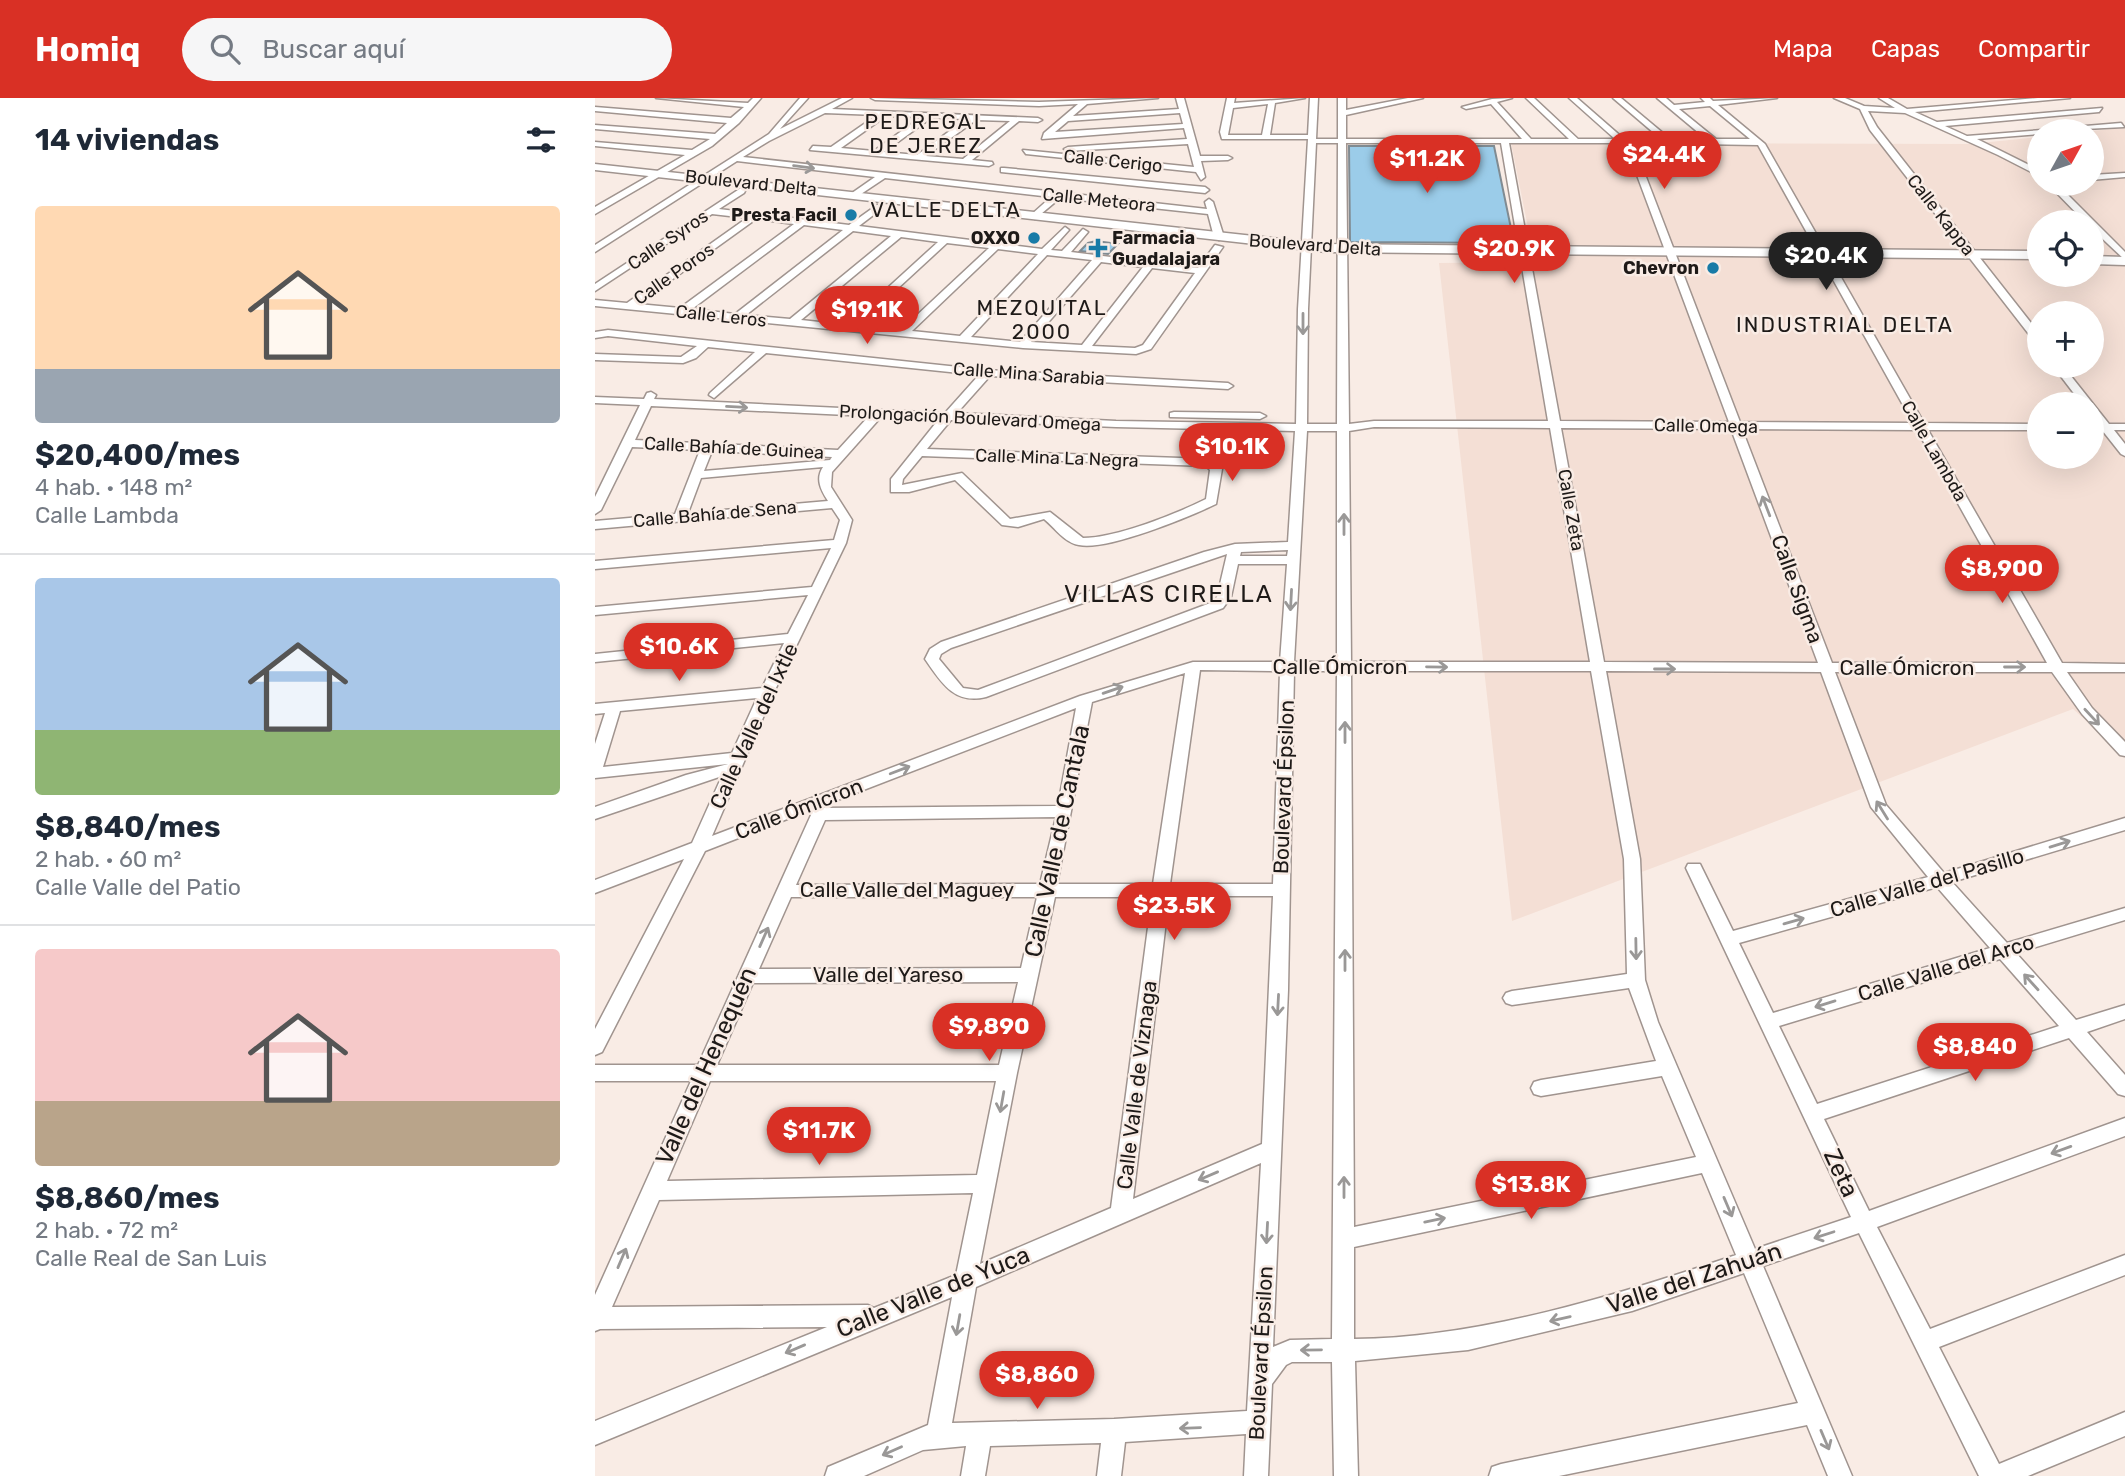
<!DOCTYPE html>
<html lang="es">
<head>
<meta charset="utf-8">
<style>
  body { margin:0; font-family:Rubik,sans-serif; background:#f6f6f7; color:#1f2937; height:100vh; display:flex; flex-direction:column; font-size:26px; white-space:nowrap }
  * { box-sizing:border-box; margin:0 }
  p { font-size:23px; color:#747a83 }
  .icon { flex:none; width:38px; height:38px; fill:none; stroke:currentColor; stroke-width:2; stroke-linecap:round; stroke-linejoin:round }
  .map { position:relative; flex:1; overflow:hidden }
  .panel { display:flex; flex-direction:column; background:#fff; width:595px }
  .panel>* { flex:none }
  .needle { width:46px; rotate:50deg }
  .buttons { position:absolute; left:1432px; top:21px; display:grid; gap:14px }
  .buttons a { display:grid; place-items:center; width:77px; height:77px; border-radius:50%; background:#fff; box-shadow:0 7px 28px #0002; font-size:35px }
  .price { position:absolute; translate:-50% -60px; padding:0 16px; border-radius:24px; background:#d93025; color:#fff; font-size:23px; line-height:46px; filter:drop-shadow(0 2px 4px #0008) }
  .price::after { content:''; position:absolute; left:50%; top:42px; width:21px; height:16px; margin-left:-10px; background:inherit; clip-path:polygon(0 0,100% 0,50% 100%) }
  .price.current { background:#222; color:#fff }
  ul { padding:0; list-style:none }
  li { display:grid; align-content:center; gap:14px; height:371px; padding:0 35px }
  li+li { border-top:2px solid #e0e1e3 }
  li span { display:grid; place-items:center; height:217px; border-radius:7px; color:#555 }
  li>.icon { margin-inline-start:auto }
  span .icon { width:126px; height:126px; fill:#fffc; stroke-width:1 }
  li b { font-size:30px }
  h2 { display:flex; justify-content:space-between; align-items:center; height:84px; padding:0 35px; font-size:30px }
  header { display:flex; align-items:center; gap:42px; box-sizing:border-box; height:98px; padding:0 35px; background:#d93025; color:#fff }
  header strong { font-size:33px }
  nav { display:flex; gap:38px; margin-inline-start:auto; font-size:24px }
  .search { width:490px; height:63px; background:#f6f6f7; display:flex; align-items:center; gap:18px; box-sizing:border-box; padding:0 24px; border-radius:38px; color:#747a83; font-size:26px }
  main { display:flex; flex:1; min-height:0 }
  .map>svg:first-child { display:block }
  .built { fill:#f4dfd5; fill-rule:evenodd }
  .building { fill:#9bcce9; stroke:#808b92; stroke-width:2 }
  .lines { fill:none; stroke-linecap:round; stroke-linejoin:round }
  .minor-casing { stroke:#a0948f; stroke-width:3 }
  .major-casing { stroke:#a0948f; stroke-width:3 }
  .minor { fill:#fff; fill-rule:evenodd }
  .major { fill:#fff; fill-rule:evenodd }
  .oneway { stroke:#9a9897 }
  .poi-dot { fill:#187ba7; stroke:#f9ece5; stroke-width:2.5 }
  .labels { text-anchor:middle; stroke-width:5; stroke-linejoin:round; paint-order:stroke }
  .far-street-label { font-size:18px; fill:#1e1a18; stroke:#f9ece5 }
  .far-poi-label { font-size:18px; font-weight:bold; fill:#1e1a18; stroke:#f9ece5; text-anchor:end }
  .far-quarter-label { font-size:21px; letter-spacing:2px; fill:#1e1a18; stroke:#f9ece5 }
  .street-label { font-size:21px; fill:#1e1a18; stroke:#f9ece5 }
  .quarter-label { font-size:24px; letter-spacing:2px; fill:#1e1a18; stroke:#f9ece5 }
  .near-street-label { font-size:24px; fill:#1e1a18; stroke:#f9ece5 }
</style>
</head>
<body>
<header>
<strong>Homiq</strong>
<div class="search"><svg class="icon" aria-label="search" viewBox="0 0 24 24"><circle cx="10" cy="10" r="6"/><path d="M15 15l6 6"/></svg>Buscar aquí</div>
<nav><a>Mapa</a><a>Capas</a><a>Compartir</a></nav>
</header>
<main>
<section class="panel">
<h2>14 viviendas<svg class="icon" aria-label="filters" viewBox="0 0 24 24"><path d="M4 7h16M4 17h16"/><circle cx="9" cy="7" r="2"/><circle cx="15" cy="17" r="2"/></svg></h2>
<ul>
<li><span style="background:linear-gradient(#ffd9b3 75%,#9aa5b1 0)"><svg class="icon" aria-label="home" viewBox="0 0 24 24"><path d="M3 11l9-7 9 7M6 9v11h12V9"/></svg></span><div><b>$20,400/mes</b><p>4 hab. · 148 m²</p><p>Calle Lambda</p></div></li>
<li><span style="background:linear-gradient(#a9c7e8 70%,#8fb573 0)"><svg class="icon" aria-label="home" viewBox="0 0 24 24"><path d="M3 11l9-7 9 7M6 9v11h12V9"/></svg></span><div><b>$8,840/mes</b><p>2 hab. · 60 m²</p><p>Calle Valle del Patio</p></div></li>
<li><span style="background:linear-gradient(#f6c9c9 70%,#b9a48a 0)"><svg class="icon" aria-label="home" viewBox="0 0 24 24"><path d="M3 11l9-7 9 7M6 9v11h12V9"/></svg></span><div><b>$8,860/mes</b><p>2 hab. · 72 m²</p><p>Calle Real de San Luis</p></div></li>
</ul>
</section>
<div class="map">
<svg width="1530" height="1378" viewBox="0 0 1530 1378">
  <rect width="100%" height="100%" fill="#f9ece5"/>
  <!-- built -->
  <path class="built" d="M1530,30v627l-52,-46 -561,212 -73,-658 96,-1 -24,-119 459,1 69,-7v47h52v-53zM1444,124h52v53h-52zM1444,215h52v53h-52zM1444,306h52v53h-52z"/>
  <!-- building -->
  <g class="building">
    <polygon points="754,48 899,48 919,145 755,144"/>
    <polygon points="501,143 523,146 513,156 485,153 493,145"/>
  </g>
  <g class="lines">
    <defs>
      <g id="minor">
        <polygon points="61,0 153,5 158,0 166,0 144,25 117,48 0,116 0,109 90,57 0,48 0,44 97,52 115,41 0,31 0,27 120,36 132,25 0,13 0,9 136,20 149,9"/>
        <path d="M205,0h8l-28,31 62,-31h10l-20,11 206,9 4,2 -4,2 -19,-1 -47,39 20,2 1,2 -4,2 -179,-16 3,-4 18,1 46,-32 -52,-2 -56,28 -26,16 464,52 -2,-7 4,-3 4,3 11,35 -5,3 -5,-3 -6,-23 -148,-16 -25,21 -4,-3 1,-2 19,-17 -166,-19 -30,20 -3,-1v-4l23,-16 -138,-16 -142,91v-7l174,-111zM291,18l35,1 -47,34 -33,-3zM336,20l35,1 -49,36 -33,-3zM381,22l34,1 -47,38 -37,-3z"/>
        <path d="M276,0l168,4 119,-4 -71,6 -14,12 106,-7 -3,-11h8l16,58h28l4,2 -4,2 -27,1 4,16 -4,3 -5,-8 -170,-18 -3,-4 171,17 -6,-23 -120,7 -4,-2 4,-2 119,-8 -3,-11 -142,11 2,-6 34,-29 -39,2 -164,-6zM585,15l3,11 -128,8 13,-11z"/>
        <path d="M632,0h8l-1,5 71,-5 -30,5 -5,32h38l2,-37h8l-2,41h22v-41h8v12l62,-12h15l-77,17v24h176l-31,-35 -25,5 -4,-2 30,-8 20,-1 -15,4 34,37h38l-43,-41h8l44,41h37l-46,-41h8l47,41h37l-48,-41h8l49,41h36l-49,-41h9l8,7 31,-3 -4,-4h9l3,3 64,-3 -59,7 47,39 159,279 115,1v6h-111l134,233 63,1v8h-58l25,36 33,34v14l-5,-1 -38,-41 -30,-42h-217l51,133 58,68 181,-55v12l-173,52 55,61 118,-35v12l-109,33 60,67 49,-15v14l-38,13 38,43v21l-7,-2 -49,-56 -245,81 45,92 256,-93v18l-248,91 53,102 195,-74v20l-186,72 60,117 126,-52v24l-97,40h-49l-120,-243 -96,33 89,210h-24l-21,-51 -248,51h-70l3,-9 9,-3 297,-61 -54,-130 -112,38 -164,39 -113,11 3,115h-24l-2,-114h-40l-6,3 -14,19 -4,92h-24l2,-42 -121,8 -4,34h-24l4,-33 -111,3 -5,30h-24l5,-30 -43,4 -59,26h-39l3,-9 100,-42 24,-128 -357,148v-24l232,-94 -227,2 -5,2v-36l96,-214h-96v-16h103l113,-250 -3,-4 -103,40 -103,201 -7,3v-26l89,-170 -89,34v-13l97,-37 30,-67 -127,43v-12l91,-32 42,-11 -133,14v-34l10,-31 -10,1v-10l167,-16 22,-45 -189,19v-8l193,-20 20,-39 -213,20v-8l217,-20 19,-39 -236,21v-8l239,-21 6,-20 -8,-12 -237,21v-8l80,-7 25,-64 -68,-3 -31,63 -6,4v-17l45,-92 -45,-2v-6l49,2 3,-6 4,-1 5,3 -2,4 291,14 34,-38 -213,-22 -52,45 -5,-3 1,-2 45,-41 -47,-5 -12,11 -13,5 -88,-3v-6l86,3 16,-11 -89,-10 -13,2v-6l13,-2 379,40 241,13 5,3 -5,3 -238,-13 -33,37 159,8 180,3 2,-115 10,-170h-86l-2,-7zM673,6l-6,31h-34l5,-27zM1115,8l40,33h-34l-37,-30zM721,45h22l-1,281h-30l1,-115zM751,45h155l47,278h-174l-25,3zM914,45h116l104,279 -169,-1zM1038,45l125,2 155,278 -173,-1zM56,308l218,10 -31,34 -203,-10zM286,319l58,2 -48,60v13h18l46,-12 47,45 16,2 26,-8c11,9 21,24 35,26 28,6 110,-28 137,-41l6,-35 -13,-10 -282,-10 24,-29 165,7 179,4 -7,111 -53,2 -31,8 -263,90 -11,7 -5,10c16,23 29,46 61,38l237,-89 8,-11 7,-33h49l-7,98h-87l-113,34 -368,140 62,-144 72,-149 6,-23 -21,-33 1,-15zM779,329l176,1 40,234h-239l-2,-231zM966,330l170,1 87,234 -214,-1zM1147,331l175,1 130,233h-215zM712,333h30v231h-43zM117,353l120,6 -2,3 -126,11zM327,358l284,10 4,4 -4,29c-30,15 -90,39 -123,39l-33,-26 -40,7 -48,-46 -60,12 1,-6zM228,369c-8,12 -2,23 5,34l-140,12 13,-35zM693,452l-1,6h-47l1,-4zM632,456l-10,43 -4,5 -235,88 -15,-2 -24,-29 2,-5 10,-6zM605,572l80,1 -7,213h-103zM699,573h43l-5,668 -42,1 -17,7 15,-357zM756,573h240l33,188 3,115 -115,17 -6,2 -3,5 3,5 6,2 117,-17 27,73 -115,19 -7,2 -3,6 3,6 7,2 121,-20 34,81 -342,70zM1011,573l215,1 50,135 57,70 -195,54 -33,-67h-12l-2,4 165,349 -96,32 -97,-227 -13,-42 -5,-121zM590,575l-32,211h-96l35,-182zM162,600l-25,55 -129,14 17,-56zM481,610l-18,98 -235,2 -1,-2zM461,719l-16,67 -244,1 29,-65zM1342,789l53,61 -217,65 -34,-70zM574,798h104l-11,248 -129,55zM196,799h246l-16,71 -262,1zM460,799h97l-41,311 -131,56 37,-191zM1405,861l59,67 -242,78 -38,-78zM423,884l-19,83h-282l36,-82zM115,983h286l-19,94 -310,6zM666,1065l-14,248 -133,8 -162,4 24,-136zM1107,1075l34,82c-118,40 -256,83 -382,84v-92zM378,1095l-17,82 -82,33 -6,-3 -256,2 47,-107z"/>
        <polygon points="1239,0 1250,0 1269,8 1300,10 1284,0 1293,0 1312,11 1443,0 1475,0 1320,14 1342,24 1507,10 1504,14 1350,28 1372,38 1447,32 1444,36 1382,41 1444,72 1444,78 1403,57 1310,15 1273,13 1282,29 1444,235 1444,245 1440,244 1275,32 1265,11"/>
        <polygon points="1526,25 1529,29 1451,33 1455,31"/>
        <polygon points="409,70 610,89 614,92 610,95 406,74 406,70"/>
        <polygon points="1530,75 1530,79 1496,82 1496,77"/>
        <polygon points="1453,86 1462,86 1530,154 1530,162 1496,130 1496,124 1490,124"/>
        <path d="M146,90l4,3 -1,2 -25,16 130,16 28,-20 3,1v4l-21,16 183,23 23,-22 4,3 -18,20 11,1 21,-22 5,3 -17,20 127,16 17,-23 8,2 -72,102 -15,5 -113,-6 -428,-42v-6l32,3 120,-85 -35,-4 -117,77v-7zM161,121l38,5 -114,84 -42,-4zM209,127l39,5 -108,84 -43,-5zM258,133l38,5 -101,83 -44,-4zM306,139l37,5 -91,83 -46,-5zM352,145l42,5 -88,82 -44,-4zM403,151l40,5 -78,82 -48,-5zM452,157l45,5 -72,82 -49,-5zM506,164l42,5 -61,78 -51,-3zM557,170l43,5 -52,72 -8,3 -43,-2z"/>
        <polygon points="1458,268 1468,268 1514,326 1530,326 1530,332 1519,332 1530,346 1530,358 1526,356 1507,332 1496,332 1496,326 1502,326 1496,318 1496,306 1487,306"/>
        <polygon points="579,314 665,315 671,318 665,321 575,319 575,315"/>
      </g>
      <g id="major">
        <polygon points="0,66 731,146 1444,153 1444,161 731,154 0,72"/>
        <polygon points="1496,158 1530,159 1530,167 1496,166"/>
      </g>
    </defs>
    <!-- minor casing -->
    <use href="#minor" class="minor-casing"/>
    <!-- major casing -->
    <use href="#major" class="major-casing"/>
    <!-- minor -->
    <use href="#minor" class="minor"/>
    <!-- major -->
    <use href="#major" class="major"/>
  </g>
  <!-- one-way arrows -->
  <defs><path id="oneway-shaft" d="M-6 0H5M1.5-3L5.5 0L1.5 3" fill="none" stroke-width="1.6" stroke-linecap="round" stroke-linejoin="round" transform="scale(1.75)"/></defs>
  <g class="oneway">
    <use href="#oneway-shaft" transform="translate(209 69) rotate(7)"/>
    <use href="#oneway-shaft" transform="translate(708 226) rotate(90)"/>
    <use href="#oneway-shaft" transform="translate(142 309) rotate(3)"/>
    <use href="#oneway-shaft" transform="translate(1171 408) rotate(-111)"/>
    <use href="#oneway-shaft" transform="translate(749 426) rotate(-90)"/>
    <use href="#oneway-shaft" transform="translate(696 502) rotate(93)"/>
    <use href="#oneway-shaft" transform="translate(842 569) rotate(1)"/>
    <use href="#oneway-shaft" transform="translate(1420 569)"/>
    <use href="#oneway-shaft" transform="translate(1070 571)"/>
    <use href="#oneway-shaft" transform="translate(518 592) rotate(-19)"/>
    <use href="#oneway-shaft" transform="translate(1497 619) rotate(47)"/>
    <use href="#oneway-shaft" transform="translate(750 634) rotate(-90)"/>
    <use href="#oneway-shaft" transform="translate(305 672) rotate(-21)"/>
    <use href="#oneway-shaft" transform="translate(1287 712) rotate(-122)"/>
    <use href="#oneway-shaft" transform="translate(1465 746) rotate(-17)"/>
    <use href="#oneway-shaft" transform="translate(1199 823) rotate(-16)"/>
    <use href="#oneway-shaft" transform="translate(169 839) rotate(-66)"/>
    <use href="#oneway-shaft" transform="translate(1041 851) rotate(89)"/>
    <use href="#oneway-shaft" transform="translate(750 862) rotate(-90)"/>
    <use href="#oneway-shaft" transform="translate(1436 884) rotate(-132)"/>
    <use href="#oneway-shaft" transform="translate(1230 906) rotate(163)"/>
    <use href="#oneway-shaft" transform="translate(683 907) rotate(93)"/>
    <use href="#oneway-shaft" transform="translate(407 1004) rotate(100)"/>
    <use href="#oneway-shaft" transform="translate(1466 1052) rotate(160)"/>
    <use href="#oneway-shaft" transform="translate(613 1078) rotate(157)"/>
    <use href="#oneway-shaft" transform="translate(749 1089) rotate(-90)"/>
    <use href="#oneway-shaft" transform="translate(1133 1109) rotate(67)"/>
    <use href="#oneway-shaft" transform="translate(840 1122) rotate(-12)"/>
    <use href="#oneway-shaft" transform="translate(672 1135) rotate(93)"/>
    <use href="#oneway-shaft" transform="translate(1229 1137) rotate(162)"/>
    <use href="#oneway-shaft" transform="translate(27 1160) rotate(-67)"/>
    <use href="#oneway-shaft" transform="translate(965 1221) rotate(167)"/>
    <use href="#oneway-shaft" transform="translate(363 1227) rotate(100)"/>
    <use href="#oneway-shaft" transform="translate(200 1251) rotate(157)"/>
    <use href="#oneway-shaft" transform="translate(716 1252) rotate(179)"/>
    <use href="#oneway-shaft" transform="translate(595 1330) rotate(178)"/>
    <use href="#oneway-shaft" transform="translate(1230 1342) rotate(67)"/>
    <use href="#oneway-shaft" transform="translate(297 1353) rotate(156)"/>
  </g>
  <!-- markers -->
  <g class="poi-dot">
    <circle cx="256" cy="117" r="7"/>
    <circle cx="439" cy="140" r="7"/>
    <path d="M499.5 139.5h7v7h7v7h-7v7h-7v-7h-7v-7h7z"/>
    <circle cx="1118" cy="170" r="7"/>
  </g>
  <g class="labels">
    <!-- far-street labels -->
    <g class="far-street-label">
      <text transform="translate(518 63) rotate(6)" y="6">Calle Cerigo</text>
      <text transform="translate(156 85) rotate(6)" y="6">Boulevard Delta</text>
      <text transform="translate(504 102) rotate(6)" y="6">Calle Meteora</text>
      <text transform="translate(1346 117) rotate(52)" y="6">Calle Kappa</text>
      <text transform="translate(73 142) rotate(-34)" y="6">Calle Syros</text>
      <text transform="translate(720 147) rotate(4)" y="6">Boulevard Delta</text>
      <text transform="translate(79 176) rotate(-35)" y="6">Calle Poros</text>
      <text transform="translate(126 218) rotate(6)" y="6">Calle Leros</text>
      <text transform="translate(434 276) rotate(4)" y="6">Calle Mina Sarabia</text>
      <text transform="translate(375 320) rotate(3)" y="6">Prolongación Boulevard Omega</text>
      <text transform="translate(1111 328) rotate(1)" y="6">Calle Omega</text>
      <text transform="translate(139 350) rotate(3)" y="6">Calle Bahía de Guinea</text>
      <text transform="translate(1339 353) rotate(60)" y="6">Calle Lambda</text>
      <text transform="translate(462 360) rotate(2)" y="6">Calle Mina La Negra</text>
      <text transform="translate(976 412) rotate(80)" y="6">Calle Zeta</text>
      <text transform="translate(120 416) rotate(-5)" y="6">Calle Bahía de Sena</text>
    </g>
    <!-- far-poi labels -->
    <g class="far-poi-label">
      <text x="242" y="123">Presta Facil</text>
      <text x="425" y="146">OXXO</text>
      <text x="517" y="146" text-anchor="start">Farmacia<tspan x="517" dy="21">Guadalajara</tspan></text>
      <text x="1104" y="176">Chevron</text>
    </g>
    <!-- far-quarter labels -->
    <g class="far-quarter-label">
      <text x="331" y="31">PEDREGAL<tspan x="331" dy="24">DE JEREZ</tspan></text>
      <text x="351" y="119">VALLE DELTA</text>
      <text x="447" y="217">MEZQUITAL<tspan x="447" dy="24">2000</tspan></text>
      <text x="1250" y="234">INDUSTRIAL DELTA</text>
    </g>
    <!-- street labels -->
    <g class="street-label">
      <text transform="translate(1202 491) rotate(70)" y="7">Calle Sigma</text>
      <text x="745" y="576">Calle Ómicron</text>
      <text x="1312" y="577">Calle Ómicron</text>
      <text transform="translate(159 628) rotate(-65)" y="7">Calle Valle del Ixtle</text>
      <text transform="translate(689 689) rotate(-88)" y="7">Boulevard Épsilon</text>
      <text transform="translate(204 711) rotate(-21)" y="7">Calle Ómicron</text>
      <text transform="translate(1332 785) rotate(-16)" y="7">Calle Valle del Pasillo</text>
      <text x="312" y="799">Calle Valle del Maguey</text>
      <text transform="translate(1351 870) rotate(-17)" y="7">Calle Valle del Arco</text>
      <text x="293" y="884">Valle del Yareso</text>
      <text transform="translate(542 987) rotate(-83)" y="7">Calle Valle de Viznaga</text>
      <text transform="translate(666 1255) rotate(-87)" y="7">Boulevard Épsilon</text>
    </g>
    <!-- quarter labels -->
    <g class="quarter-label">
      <text x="574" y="504">VILLAS CIRELLA</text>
    </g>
    <!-- near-street labels -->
    <g class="near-street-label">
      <text transform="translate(462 743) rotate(-78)" y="8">Calle Valle de Cantala</text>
      <text transform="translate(111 968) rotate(-66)" y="8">Valle del Henequén</text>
      <text transform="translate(1246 1075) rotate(65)" y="8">Zeta</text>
      <text transform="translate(1099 1180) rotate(-18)" y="8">Valle del Zahuán</text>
      <text transform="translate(338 1194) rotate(-22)" y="8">Calle Valle de Yuca</text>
    </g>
  </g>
</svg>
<div class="buttons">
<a><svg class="needle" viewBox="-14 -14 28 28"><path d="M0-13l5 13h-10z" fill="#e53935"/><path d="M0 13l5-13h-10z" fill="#747a83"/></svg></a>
<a><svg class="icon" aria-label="locate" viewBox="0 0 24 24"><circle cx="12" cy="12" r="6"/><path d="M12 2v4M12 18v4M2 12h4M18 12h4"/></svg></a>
<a>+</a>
<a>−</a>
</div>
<b class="price" style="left:1069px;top:93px">$24.4K</b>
<b class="price" style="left:832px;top:97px">$11.2K</b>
<b class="price" style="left:919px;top:187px">$20.9K</b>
<b class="price current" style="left:1231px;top:194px">$20.4K</b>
<b class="price" style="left:272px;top:248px">$19.1K</b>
<b class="price" style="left:637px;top:385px">$10.1K</b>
<b class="price" style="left:1407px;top:507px">$8,900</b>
<b class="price" style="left:84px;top:585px">$10.6K</b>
<b class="price" style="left:579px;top:844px">$23.5K</b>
<b class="price" style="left:394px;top:965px">$9,890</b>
<b class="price" style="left:1380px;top:985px">$8,840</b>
<b class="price" style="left:224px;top:1069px">$11.7K</b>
<b class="price" style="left:936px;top:1123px">$13.8K</b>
<b class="price" style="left:442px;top:1313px">$8,860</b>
</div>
</main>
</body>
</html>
